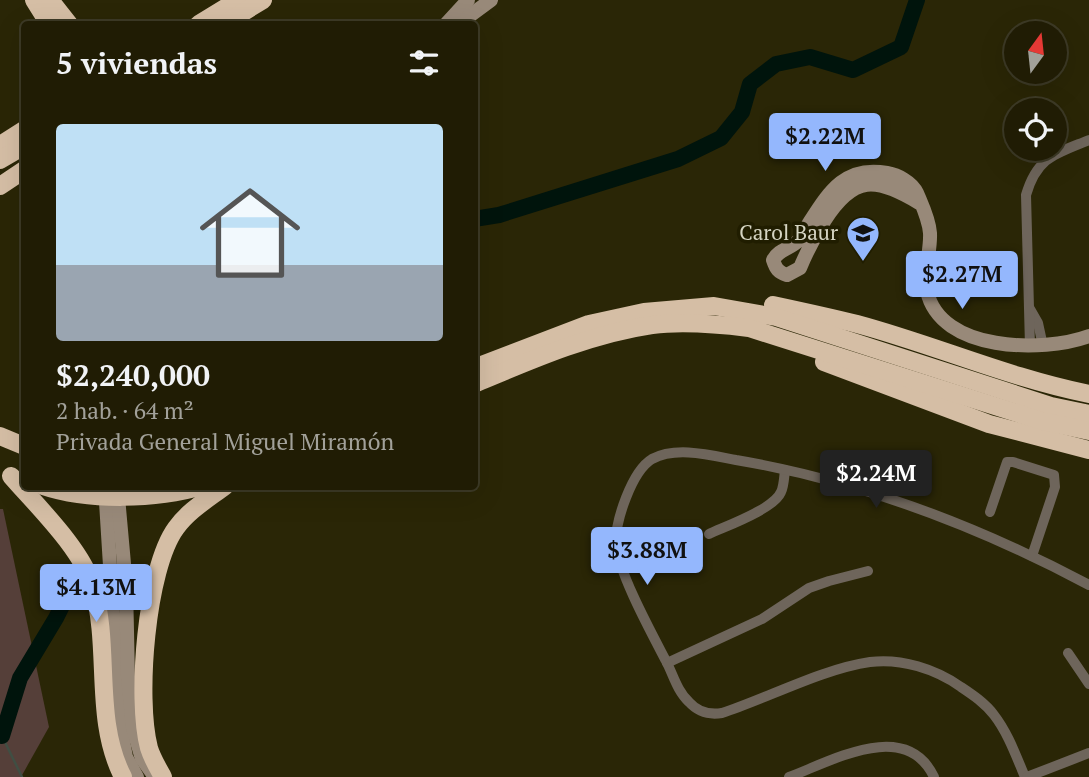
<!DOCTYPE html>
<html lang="es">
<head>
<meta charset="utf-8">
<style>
  body { margin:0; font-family:"PT Serif",serif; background:#28250e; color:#f1f3f6; height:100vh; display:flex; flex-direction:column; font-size:26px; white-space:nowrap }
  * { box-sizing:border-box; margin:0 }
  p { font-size:23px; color:#a2a19a }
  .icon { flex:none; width:38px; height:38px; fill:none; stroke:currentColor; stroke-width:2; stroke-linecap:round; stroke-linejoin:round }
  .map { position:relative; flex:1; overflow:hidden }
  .drawer { position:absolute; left:21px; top:21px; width:457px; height:469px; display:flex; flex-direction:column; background:#201c04; border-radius:7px; box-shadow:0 7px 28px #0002,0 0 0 2px #3d3a26 }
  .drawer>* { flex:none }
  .needle { width:46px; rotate:15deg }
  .fabs { position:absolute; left:1004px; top:21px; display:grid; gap:14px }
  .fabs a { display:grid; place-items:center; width:63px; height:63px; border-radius:50%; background:#201c04; box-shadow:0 7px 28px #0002,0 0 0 2px #3d3a26; font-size:35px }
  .price { position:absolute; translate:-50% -60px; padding:0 16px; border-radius:7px; background:#94b7fd; color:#111; font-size:23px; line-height:46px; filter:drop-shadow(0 2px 4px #0008) }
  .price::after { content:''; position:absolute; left:50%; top:42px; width:21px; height:16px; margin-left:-10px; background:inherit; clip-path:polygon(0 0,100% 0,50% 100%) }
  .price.current { background:#222; color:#fff }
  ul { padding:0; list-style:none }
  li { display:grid; align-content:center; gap:14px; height:371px; padding:0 35px }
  li span { display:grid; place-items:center; height:217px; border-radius:7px; color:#555 }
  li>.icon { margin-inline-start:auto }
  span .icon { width:126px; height:126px; fill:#fffc; stroke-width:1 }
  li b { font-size:30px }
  h2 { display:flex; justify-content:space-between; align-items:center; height:84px; padding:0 35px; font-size:30px }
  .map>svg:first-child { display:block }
  .green { fill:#553f39 }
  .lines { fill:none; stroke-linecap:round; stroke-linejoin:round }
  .stream { stroke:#404e43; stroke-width:2.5 }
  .river { stroke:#00140c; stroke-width:16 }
  .street { stroke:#6e655b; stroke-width:10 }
  .secondary { stroke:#988979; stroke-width:14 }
  .highway { stroke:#d5bea5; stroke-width:18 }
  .labels { text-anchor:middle; stroke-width:7; stroke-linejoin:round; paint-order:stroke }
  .poi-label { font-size:21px; fill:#d5d4c2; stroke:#201d00; text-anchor:end }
</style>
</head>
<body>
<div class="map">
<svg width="1089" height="777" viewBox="0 0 1089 777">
  <rect width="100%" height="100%" fill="#2a2606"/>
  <!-- green -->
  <polygon class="green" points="0,509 3,509 49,727 21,777 0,777"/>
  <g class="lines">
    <!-- stream -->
    <polyline class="stream" points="2,736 22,777"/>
    <!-- river -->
    <g class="river">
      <polyline points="474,219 499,215 678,159 721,138 742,112 750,84 776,64 810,57 853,70 901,47 917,0"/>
      <polyline points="0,735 2,736 20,678 56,618 77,576"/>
    </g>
    <!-- street -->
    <g class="street">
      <polyline points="1030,309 1038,323 1043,346"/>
      <path d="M1030,346l-4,-151c11,-38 29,-41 63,-55"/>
      <polyline points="990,512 1007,462 1013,462 1054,475 1055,487 1032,556"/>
      <path d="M709,534c17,-8 65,-25 72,-42 3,-6 3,-15 4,-22"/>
      <polyline points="1068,653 1089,684"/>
      <polyline points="667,663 762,619 809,588 829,581 868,571"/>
      <path d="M789,777c43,-16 117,-59 145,0"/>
      <path d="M1025,777c-9,-21 -17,-44 -31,-62 -9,-12 -21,-20 -33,-28 -25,-18 -60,-29 -91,-25 -48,7 -102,36 -148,51 -12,2 -24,-1 -33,-11 -12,-11 -16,-28 -23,-41 -14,-27 -48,-89 -50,-117 -1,-23 16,-73 36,-85 24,-13 58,-4 84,1 124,21 242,66 353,125"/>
      <polyline points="1027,777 1089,753"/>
    </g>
    <!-- secondary -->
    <g class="secondary">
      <polyline points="446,24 468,0"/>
      <polyline points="463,24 468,17 491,0"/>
      <path d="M919,203c-43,-26 -65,-28 -94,17 -10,16 -18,31 -25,48l-13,7c-9,-3 -11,-6 -14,-15 6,-11 17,-11 25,-19 5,-4 8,-12 11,-18 20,-31 36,-58 78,-50 11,2 25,9 30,20 5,12 12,26 13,40 1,19 -7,38 -3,58 13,61 116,62 162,45"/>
      <polyline points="105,486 120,725 126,757 137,777"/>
      <polyline points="117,486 126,586 128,677 133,728 142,759 155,777"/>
    </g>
    <!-- highway -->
    <g class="highway">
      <polyline points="34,0 49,24"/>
      <polyline points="50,0 69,24"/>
      <polyline points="199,24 238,0"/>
      <polyline points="224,24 263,0"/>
      <polyline points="0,145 24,130"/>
      <polyline points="0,160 24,146"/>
      <polyline points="0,186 24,170"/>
      <path d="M773,305c28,6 56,12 84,19 78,21 152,54 232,70"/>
      <polyline points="824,362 989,424 1089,450"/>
      <polyline points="474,368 589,324 644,312 714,306 776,317 1051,406 1089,414"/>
      <path d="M474,384c57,-24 116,-50 178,-59 32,-4 65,-1 97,3l293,93 47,10"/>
      <polyline points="0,436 24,446"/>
      <path d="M11,476c26,30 71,73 82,111 18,62 0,132 30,190"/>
      <path d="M43,486c44,15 114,14 159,0"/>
      <path d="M163,777c-5,-9 -11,-19 -14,-29 -13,-49 -3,-179 27,-220 12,-17 32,-29 49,-42"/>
    </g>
  </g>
  <!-- icons -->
  <defs>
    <symbol id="school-pin" viewBox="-11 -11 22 30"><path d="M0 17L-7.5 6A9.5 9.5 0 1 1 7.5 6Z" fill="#94b7fd" stroke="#201d00"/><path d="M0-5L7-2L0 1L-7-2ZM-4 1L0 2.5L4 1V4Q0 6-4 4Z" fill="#111"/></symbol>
  </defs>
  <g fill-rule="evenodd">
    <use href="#school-pin" x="844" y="214" width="38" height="52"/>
  </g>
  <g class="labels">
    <!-- poi labels -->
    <g class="poi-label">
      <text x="838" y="240">Carol Baur</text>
    </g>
  </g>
</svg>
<div class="fabs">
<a><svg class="needle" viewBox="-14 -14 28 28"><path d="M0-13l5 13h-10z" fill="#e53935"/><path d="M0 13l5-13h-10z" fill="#a2a19a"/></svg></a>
<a><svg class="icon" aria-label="locate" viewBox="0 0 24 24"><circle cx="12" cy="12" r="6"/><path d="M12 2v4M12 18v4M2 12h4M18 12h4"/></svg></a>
</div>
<b class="price" style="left:825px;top:173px">$2.22M</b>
<b class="price" style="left:962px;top:311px">$2.27M</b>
<b class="price current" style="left:876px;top:510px">$2.24M</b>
<b class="price" style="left:647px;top:587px">$3.88M</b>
<b class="price" style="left:96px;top:624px">$4.13M</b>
<section class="drawer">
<h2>5 viviendas<svg class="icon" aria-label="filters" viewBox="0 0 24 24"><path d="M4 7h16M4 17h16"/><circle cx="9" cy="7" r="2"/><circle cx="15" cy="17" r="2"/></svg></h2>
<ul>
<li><span style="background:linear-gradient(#bfe0f5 65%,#9aa5b1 0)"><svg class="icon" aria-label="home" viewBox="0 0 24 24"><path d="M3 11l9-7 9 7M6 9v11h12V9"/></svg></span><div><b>$2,240,000</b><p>2 hab. · 64 m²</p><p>Privada General Miguel Miramón</p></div></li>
</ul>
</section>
</div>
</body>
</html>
